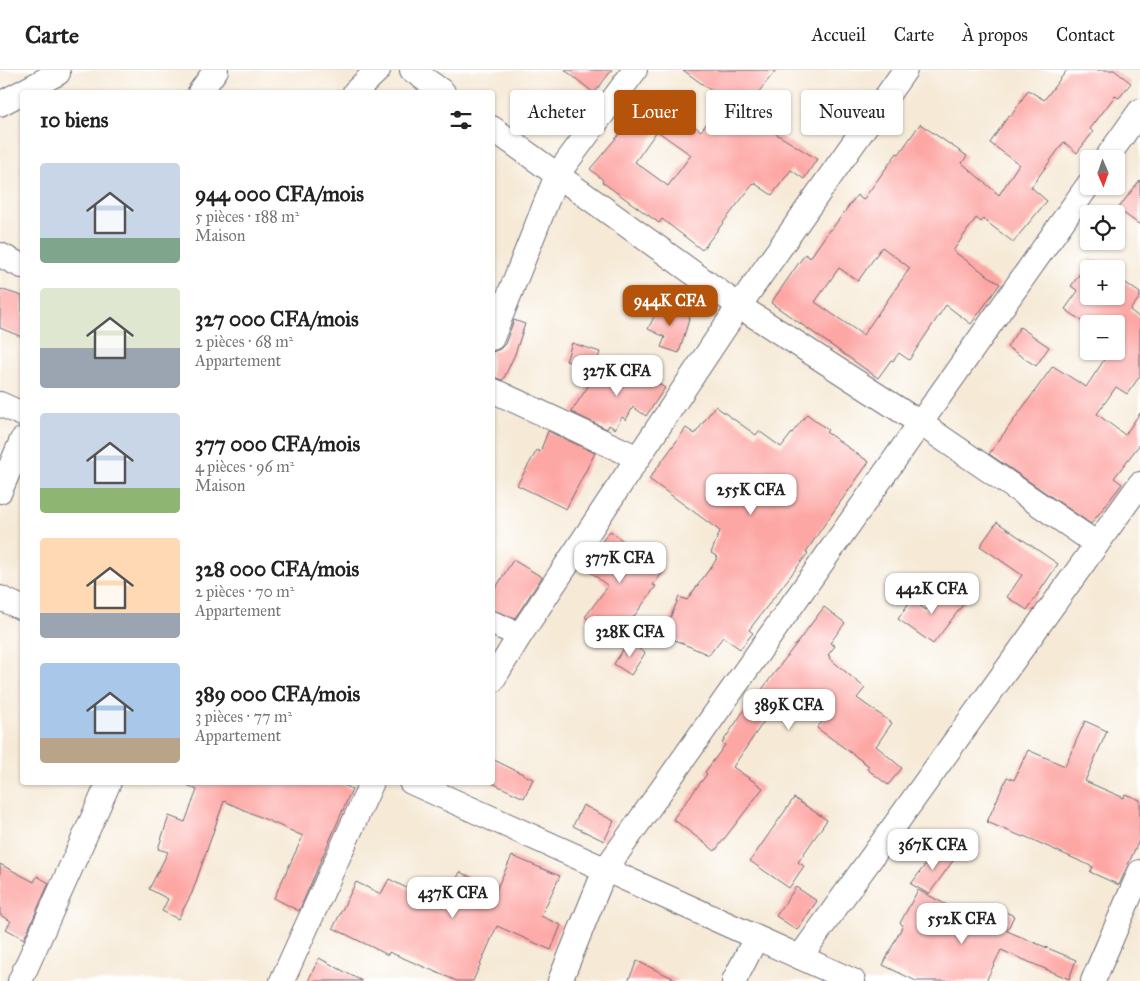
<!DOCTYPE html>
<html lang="fr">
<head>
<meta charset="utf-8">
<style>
  body { margin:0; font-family:"IM FELL Great Primer",serif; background:#f2f2f2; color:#222; height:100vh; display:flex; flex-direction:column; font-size:19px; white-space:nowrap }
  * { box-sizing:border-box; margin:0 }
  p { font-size:16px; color:#767676 }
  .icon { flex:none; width:28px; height:28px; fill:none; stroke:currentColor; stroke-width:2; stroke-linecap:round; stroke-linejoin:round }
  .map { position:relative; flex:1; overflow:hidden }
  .side { position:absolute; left:20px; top:20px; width:475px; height:695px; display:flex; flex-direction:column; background:#fff; border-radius:5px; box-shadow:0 1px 4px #0004 }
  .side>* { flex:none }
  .guide { position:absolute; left:510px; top:20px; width:475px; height:45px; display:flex; gap:10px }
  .needle { width:32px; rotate:178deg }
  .buttons { position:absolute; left:1080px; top:80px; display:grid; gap:10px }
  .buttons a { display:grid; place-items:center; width:45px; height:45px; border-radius:5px; background:#fff; box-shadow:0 1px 4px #0004; font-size:25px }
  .price { position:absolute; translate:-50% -42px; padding:0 11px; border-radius:10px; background:#fff; color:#222; font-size:16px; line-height:32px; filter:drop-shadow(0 1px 2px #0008) }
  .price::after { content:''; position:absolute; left:50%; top:30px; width:15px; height:11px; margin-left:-8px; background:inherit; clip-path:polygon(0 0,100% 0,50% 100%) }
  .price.selected { background:#b45309; color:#fff }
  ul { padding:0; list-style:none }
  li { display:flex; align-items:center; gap:15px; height:125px; padding:0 20px }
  li span { display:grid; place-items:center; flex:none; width:140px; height:100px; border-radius:5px; color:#555 }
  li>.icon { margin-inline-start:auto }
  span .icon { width:60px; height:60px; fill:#fffc; stroke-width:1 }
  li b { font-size:21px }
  h2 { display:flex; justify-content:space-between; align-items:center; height:60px; padding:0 20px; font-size:21px }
  .tag { padding:0 18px; border-radius:5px; background:#fff; box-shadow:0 1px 4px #0004; font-size:18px; line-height:45px }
  .tag.selected { background:#b45309; color:#fff }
  header { display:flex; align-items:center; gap:30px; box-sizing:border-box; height:70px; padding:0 25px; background:#fff; border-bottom:1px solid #e0e0e0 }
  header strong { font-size:24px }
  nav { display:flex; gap:28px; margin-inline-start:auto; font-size:18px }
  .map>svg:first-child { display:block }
  .building { fill:#fda7a5; fill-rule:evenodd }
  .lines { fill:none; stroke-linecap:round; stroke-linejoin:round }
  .street-casing { stroke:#6c6872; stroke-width:26 }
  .street { stroke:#fff; stroke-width:24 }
</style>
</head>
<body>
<header>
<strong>Carte</strong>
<nav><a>Accueil</a><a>Carte</a><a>À propos</a><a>Contact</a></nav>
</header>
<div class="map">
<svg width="1140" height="911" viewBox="0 0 1140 911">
  <rect width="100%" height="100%" fill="#fff"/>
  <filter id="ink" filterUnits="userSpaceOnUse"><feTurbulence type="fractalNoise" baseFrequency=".02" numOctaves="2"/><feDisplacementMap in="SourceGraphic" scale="10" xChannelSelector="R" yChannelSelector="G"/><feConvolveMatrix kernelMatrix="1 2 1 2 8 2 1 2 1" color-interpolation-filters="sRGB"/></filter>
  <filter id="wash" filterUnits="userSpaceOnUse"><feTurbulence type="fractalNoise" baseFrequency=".0096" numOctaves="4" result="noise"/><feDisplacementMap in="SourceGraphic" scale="20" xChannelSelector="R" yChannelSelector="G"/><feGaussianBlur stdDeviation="1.12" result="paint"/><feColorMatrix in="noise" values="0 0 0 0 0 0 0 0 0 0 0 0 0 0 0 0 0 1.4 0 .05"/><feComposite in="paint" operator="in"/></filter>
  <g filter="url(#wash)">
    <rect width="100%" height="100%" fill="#f6ead7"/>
    <g id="blocks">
      <!-- building -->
      <g class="building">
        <polygon points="565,0 612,0 594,23"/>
        <path d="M683,0h93l-34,43 75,46 -13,20 -13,-9 -19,25 -18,-12 -52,67 -40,-31 -3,4 -57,-41 1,-2 -13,-11 42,-50 1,1 19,-25 49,36 23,-31zM657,61l34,24 -23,31 -33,-24z"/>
        <path d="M1067,0h47l17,13 -12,15 -4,-2 -25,33 3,3 -16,21 -13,-11 -33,45 16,14 -34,41 -30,-23 -2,3 -5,-4 -23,33 47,33 -29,40 -25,-19 -37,55 -10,-7 -6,8 -2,-1 -13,18 -107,-75 34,-49 5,4 20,-29 1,1 26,-35 6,5 34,-47 2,1 21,-30 47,32 -5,7 37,32 20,-31 -29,-21 19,-28 2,1 17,-26 16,10zM882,177l28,21 -47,67 -48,-33 24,-34 19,13z"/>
        <polygon points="1140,110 1140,155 1118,139"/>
        <polygon points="1091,188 1106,199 1089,199 1089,226 1116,226 1116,206 1140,223 1140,227 1130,240 1140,248 1140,306 1127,324 1116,317 1097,344 1125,365 1140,343 1140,374 1114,408 1122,414 1091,454 989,384 1053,296 1086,317 1110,281 1116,281 1116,254 1089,254 1089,256 1065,239 1078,221 1071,216"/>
        <polygon points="0,219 22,226 22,267 0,258"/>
        <polygon points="661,233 690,246 679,283 661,277 665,267 648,259"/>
        <polygon points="514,250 525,254 515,284 503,310 492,307 492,282 500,279 505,274"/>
        <polygon points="1020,257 1049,277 1036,296 1007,277"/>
        <polygon points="572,273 600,282 594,300 566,291"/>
        <polygon points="603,294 634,309 639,301 665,318 646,346 633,337 626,350 622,347 615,359 609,355 607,359 571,342"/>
        <polygon points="715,336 756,365 759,361 781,377 807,344 828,360 826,362 869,392 824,455 806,482 808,483 749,560 753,563 740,579 723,567 709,585 663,565 679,527 687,530 718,487 711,483 720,461 649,409 686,358 695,364"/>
        <polygon points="548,361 595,383 566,439 517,415 537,380 540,382"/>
        <polygon points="997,452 1058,494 1027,540 1007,527 1022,505 980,476"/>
        <polygon points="610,461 663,502 653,515 656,516 617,570 585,547 608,516 583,496"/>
        <polygon points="513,490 542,507 515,548 492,540 492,524"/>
        <polygon points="944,516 965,532 933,574 898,549 911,530 926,540"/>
        <polygon points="824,537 845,553 830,573 835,576 828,585 830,586 829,588 865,618 857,628 892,653 876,676 902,698 888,715 867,699 869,696 817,658 825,648 794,625 789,632 781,626 733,697 763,718 715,781 673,749 707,704 705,702 725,675 722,673 749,633 751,634"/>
        <polygon points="628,572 645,583 631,605 614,594"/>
        <polygon points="1085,651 1107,661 1085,711 1124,728 1125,724 1140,730 1140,768 1119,815 1090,802 1093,797 1024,766 1023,767 987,752 1007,707 1014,710 1028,680 1065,696"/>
        <polygon points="492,689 533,709 524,728 492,713"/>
        <polygon points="181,712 338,712 352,719 299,841 274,828 303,766 224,731 192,823 178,849 162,841 168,829 149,819 168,782 158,779 169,746 185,752 197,720"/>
        <polygon points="794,728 827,750 798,792 804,796 789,818 750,791"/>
        <polygon points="583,735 614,751 604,771 573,756"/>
        <polygon points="939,776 955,788 929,824 911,814"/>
        <polygon points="512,786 560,806 541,846 561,855 551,880 497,856 473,911 457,911 389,882 388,885 333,858 356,812 381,824 389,809 443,837 460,802 496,820"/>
        <polygon points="0,794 34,812 37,806 49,813 24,869 6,859 11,851 0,845"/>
        <polygon points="796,817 817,831 797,860 776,846"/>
        <polygon points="918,820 984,854 993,836 1014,846 1007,861 1076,890 1069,909 1001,880 986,911 916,911 883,895 903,855 900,853"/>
        <polygon points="319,888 362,911 308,911"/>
        <polygon points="637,891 679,911 628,911"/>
      </g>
    </g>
  </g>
  <g filter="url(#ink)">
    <use href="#blocks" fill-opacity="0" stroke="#6c6872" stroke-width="1"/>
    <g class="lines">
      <defs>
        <g id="street">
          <polyline points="412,0 443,22"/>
          <polyline points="200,22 216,0"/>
          <polyline points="355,22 378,0"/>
          <polyline points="0,34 58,3 57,0"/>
          <polyline points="492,58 739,236 920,353 1097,474"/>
          <polyline points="1106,89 1140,41"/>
          <polyline points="0,185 22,196"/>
          <polyline points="492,268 557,105 635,0"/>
          <polyline points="492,320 638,388"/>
          <polyline points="0,334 22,344"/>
          <polyline points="0,421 22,370"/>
          <polyline points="0,528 22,538"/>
          <polyline points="492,553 520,565"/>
          <polyline points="492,611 520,565 739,236 905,0"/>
          <polyline points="411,712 853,911"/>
          <polyline points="800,887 1140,414"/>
          <polyline points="20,911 109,712"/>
          <polyline points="282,911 372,712"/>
          <polyline points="560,911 605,800 1089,114"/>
          <polyline points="734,911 756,868"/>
          <polyline points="1093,911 1140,802"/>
        </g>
      </defs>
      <!-- street casing -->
      <use href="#street" class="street-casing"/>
      <!-- street -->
      <use href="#street" class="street"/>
    </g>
  </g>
</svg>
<div class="buttons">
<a><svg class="needle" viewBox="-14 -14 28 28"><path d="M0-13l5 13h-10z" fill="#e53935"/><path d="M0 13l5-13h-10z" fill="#767676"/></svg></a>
<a><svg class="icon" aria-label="locate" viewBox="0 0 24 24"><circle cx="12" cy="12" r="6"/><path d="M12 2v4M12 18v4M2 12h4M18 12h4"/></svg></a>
<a>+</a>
<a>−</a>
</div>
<b class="price selected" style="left:670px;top:257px">944K CFA</b>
<b class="price" style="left:617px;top:327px">327K CFA</b>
<b class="price" style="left:751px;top:446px">255K CFA</b>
<b class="price" style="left:620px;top:514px">377K CFA</b>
<b class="price" style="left:932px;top:545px">442K CFA</b>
<b class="price" style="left:630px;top:588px">328K CFA</b>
<b class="price" style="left:789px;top:661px">389K CFA</b>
<b class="price" style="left:933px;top:801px">367K CFA</b>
<b class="price" style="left:453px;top:849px">437K CFA</b>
<b class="price" style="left:962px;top:875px">552K CFA</b>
<div class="guide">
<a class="tag">Acheter</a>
<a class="tag selected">Louer</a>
<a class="tag">Filtres</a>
<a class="tag">Nouveau</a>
</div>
<section class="side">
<h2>10 biens<svg class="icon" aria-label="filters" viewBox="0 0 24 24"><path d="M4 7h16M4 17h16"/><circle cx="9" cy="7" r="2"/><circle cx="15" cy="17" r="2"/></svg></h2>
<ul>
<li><span style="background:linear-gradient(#c9d6e8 75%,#7fa58c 0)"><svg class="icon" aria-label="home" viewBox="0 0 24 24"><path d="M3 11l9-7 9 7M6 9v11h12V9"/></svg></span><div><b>944 000 CFA/mois</b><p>5 pièces · 188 m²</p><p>Maison</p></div></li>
<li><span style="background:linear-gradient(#dfe7d0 60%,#9aa5b1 0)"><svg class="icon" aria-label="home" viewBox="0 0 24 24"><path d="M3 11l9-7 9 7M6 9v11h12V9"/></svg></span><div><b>327 000 CFA/mois</b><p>2 pièces · 68 m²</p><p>Appartement</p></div></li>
<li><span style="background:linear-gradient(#c9d6e8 75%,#8fb573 0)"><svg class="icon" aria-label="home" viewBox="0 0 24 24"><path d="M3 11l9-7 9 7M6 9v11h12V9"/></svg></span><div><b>377 000 CFA/mois</b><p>4 pièces · 96 m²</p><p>Maison</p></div></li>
<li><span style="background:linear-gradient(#ffd9b3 75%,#9aa5b1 0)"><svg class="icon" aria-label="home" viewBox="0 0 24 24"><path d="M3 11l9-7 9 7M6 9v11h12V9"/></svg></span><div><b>328 000 CFA/mois</b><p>2 pièces · 70 m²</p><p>Appartement</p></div></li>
<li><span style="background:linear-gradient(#a9c7e8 75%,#b9a48a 0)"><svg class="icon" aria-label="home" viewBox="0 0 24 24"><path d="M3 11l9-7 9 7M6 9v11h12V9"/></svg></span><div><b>389 000 CFA/mois</b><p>3 pièces · 77 m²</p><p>Appartement</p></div></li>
</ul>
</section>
</div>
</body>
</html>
